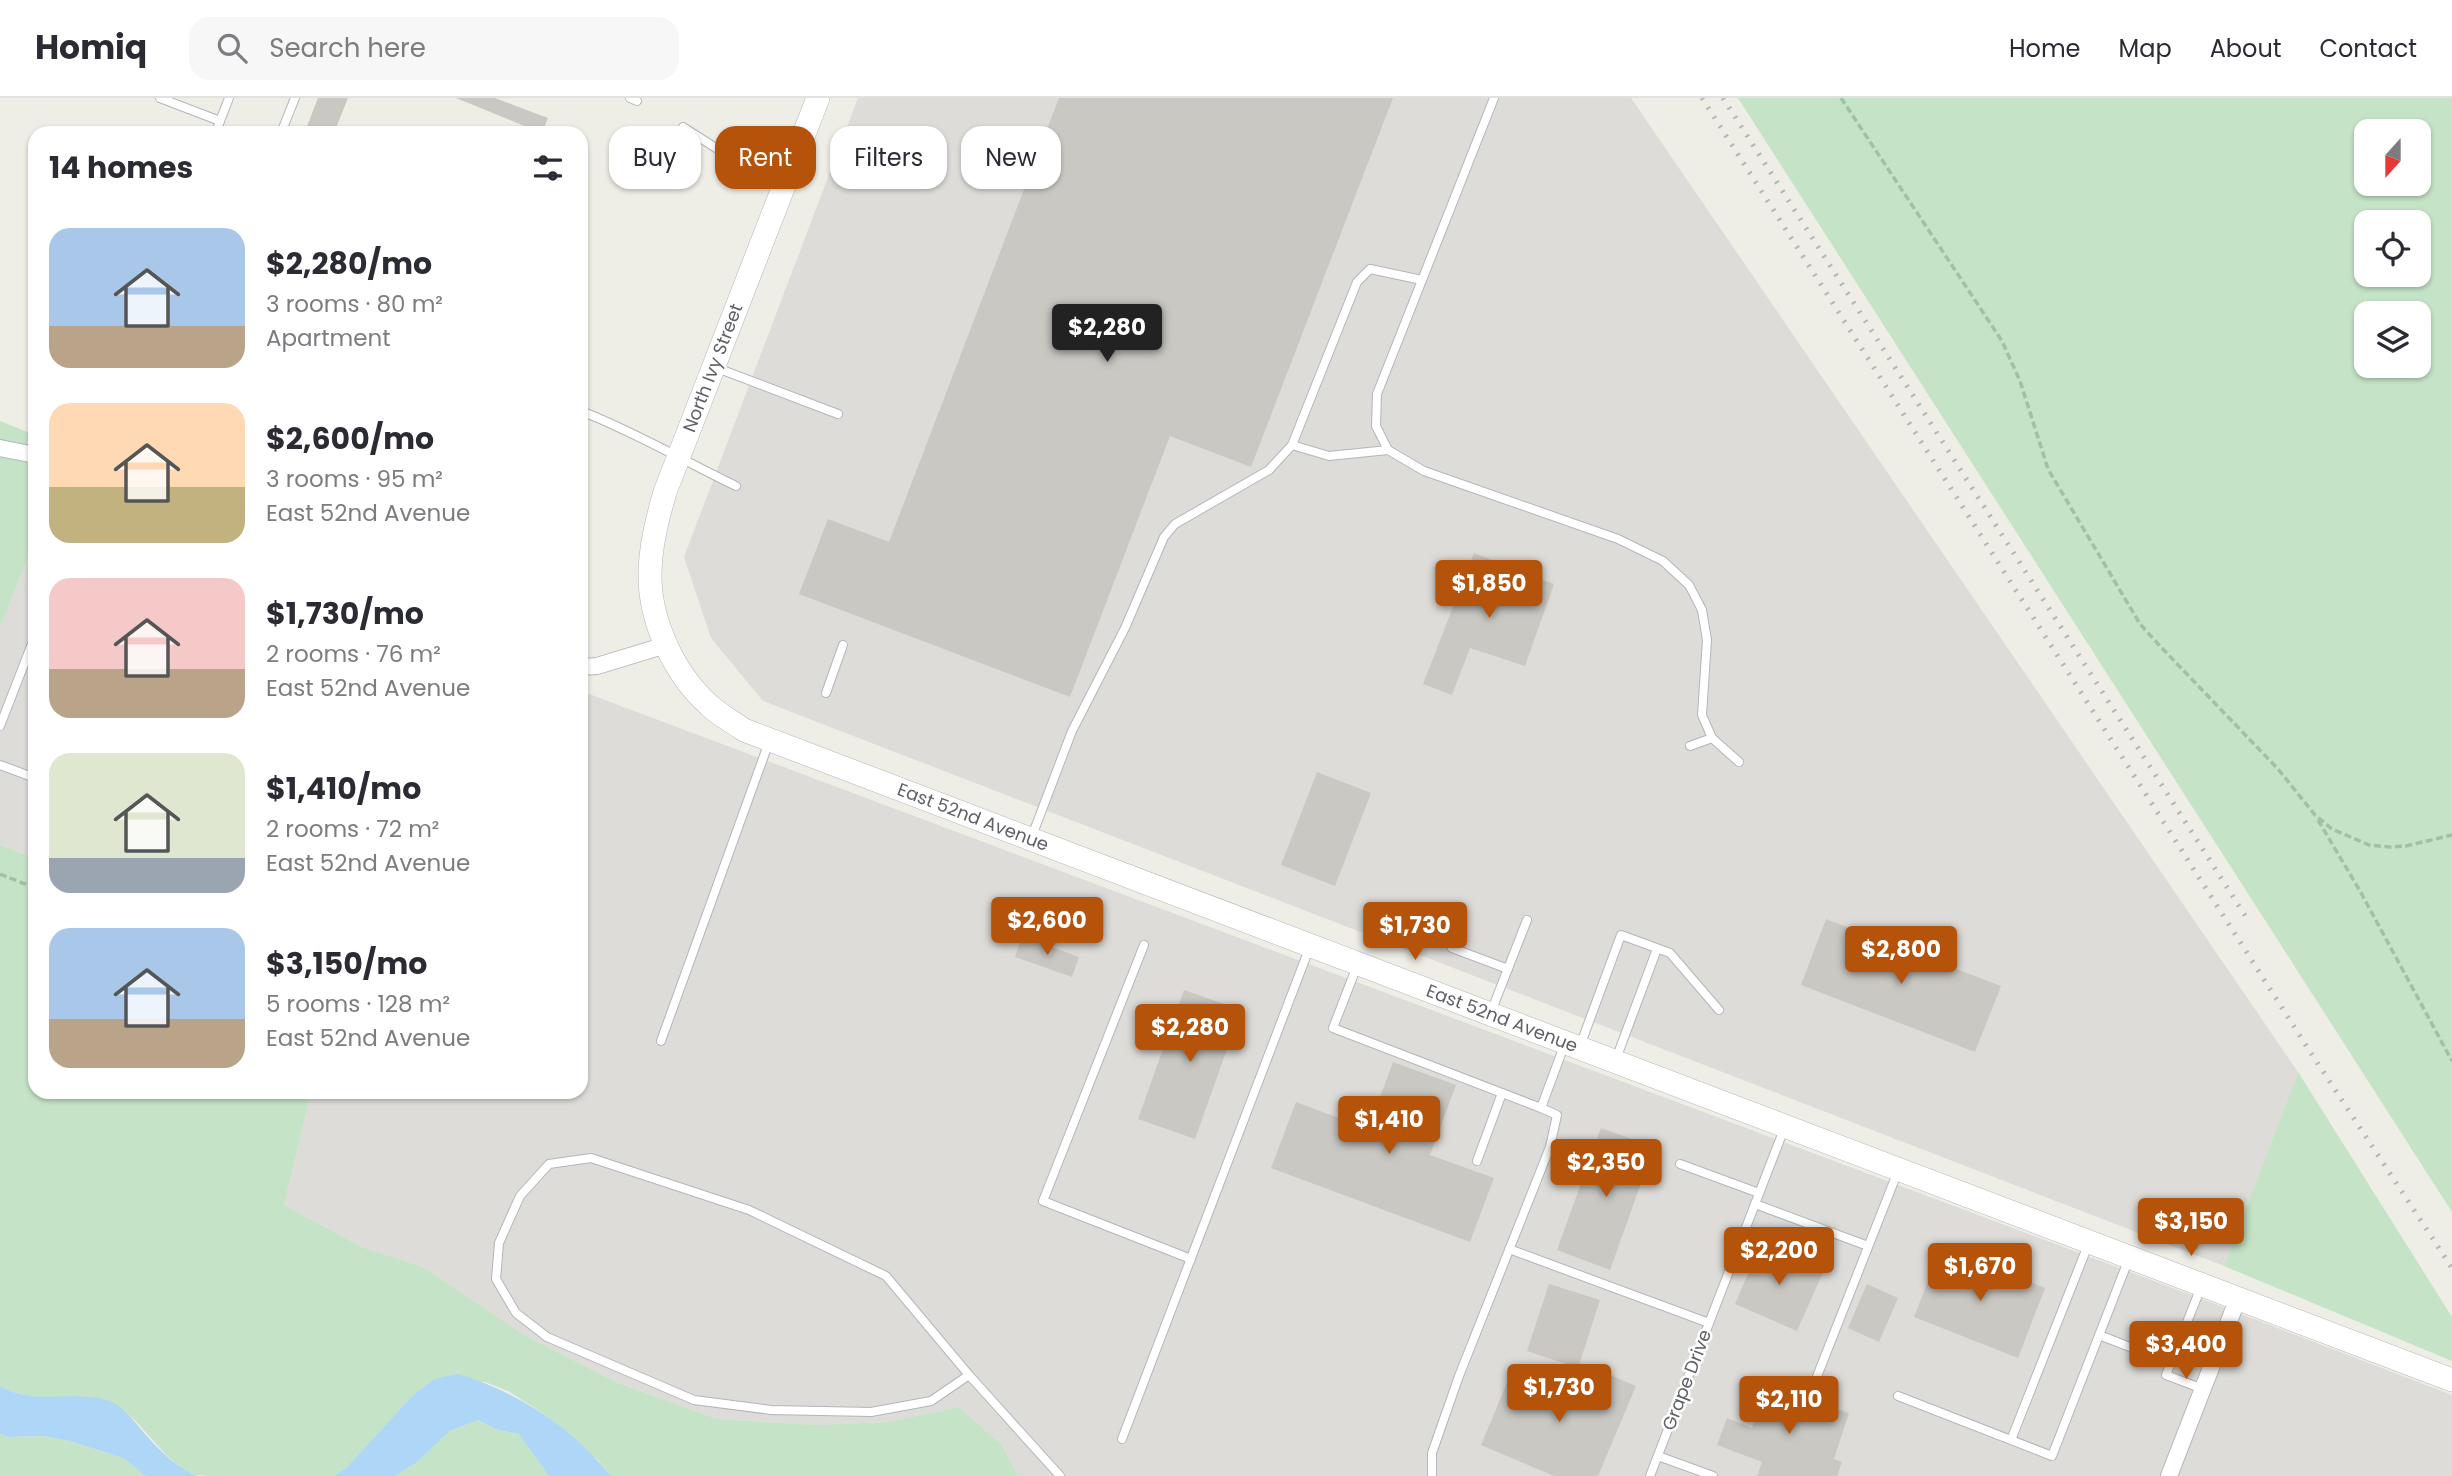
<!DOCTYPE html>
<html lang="en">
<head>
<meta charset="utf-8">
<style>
  body { margin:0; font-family:Poppins,sans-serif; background:#f7f7f7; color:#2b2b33; height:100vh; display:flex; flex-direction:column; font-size:26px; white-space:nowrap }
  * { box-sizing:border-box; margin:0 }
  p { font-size:23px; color:#7c7c81 }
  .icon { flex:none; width:38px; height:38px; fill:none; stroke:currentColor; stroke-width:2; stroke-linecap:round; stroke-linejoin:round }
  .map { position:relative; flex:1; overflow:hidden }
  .drawer { position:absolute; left:28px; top:28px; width:560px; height:973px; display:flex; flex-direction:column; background:#fff; border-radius:21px; box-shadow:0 2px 5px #0004 }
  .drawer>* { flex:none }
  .banner { position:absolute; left:609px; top:28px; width:665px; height:63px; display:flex; gap:14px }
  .needle { width:46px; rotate:201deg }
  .buttons { position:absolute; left:2354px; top:21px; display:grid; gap:14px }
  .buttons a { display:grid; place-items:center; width:77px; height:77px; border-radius:14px; background:#fff; box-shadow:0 2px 5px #0004; font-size:35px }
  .price { position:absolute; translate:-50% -60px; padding:0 16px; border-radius:7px; background:#b45309; color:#fff; font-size:23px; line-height:46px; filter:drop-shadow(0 2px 4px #0008) }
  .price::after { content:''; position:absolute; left:50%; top:42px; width:21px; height:16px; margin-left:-10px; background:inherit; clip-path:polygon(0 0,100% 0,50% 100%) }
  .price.on { background:#222; color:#fff }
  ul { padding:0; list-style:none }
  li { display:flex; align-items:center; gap:21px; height:175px; padding:0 21px }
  li span { display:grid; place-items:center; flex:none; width:196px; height:140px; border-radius:21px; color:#555 }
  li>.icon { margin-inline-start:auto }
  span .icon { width:84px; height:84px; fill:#fffc; stroke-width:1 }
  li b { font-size:30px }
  h2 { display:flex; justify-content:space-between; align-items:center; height:84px; padding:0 21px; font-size:30px }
  .chip { padding:0 24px; border-radius:21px; background:#fff; box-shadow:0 2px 5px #0004; font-size:24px; line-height:63px }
  .chip.on { background:#b45309; color:#fff }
  header { display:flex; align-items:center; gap:42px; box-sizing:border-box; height:98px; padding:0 35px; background:#fff; border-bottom:2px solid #e1e1e2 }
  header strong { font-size:33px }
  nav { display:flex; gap:38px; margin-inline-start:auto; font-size:24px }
  .search { width:490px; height:63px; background:#f7f7f7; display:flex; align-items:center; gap:18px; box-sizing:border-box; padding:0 24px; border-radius:21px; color:#7c7c81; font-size:26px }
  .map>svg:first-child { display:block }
  .industrial { fill:#dddcd8 }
  .green { fill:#c5e3c6; fill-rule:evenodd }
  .water { fill:#aed6f6 }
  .building { fill:#cac8c3 }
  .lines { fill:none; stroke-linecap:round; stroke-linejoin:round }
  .lane-casing { stroke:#b3b6b9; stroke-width:10 }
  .street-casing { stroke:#b3b6b9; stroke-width:18 }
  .secondary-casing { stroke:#b2b5b9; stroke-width:24 }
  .path { stroke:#9ec2a8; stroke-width:3.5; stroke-dasharray:7 3.5; stroke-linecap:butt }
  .lane { stroke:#fff; stroke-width:8 }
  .street { stroke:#fff; stroke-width:16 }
  .secondary { stroke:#fff; stroke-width:23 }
  .rail { stroke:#b4b5b5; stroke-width:5; stroke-dasharray:2 9; stroke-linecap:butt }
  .labels { text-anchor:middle; stroke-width:5; stroke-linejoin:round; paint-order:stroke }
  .street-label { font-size:18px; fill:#5e6165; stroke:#fff }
</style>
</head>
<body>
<header>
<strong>Homiq</strong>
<div class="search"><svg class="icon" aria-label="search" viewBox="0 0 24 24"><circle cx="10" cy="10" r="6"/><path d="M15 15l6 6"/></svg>Search here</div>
<nav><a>Home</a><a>Map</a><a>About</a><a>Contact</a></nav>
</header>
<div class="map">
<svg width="2452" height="1378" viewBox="0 0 2452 1378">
  <rect width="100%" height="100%" fill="#eeede6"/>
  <!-- industrial -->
  <g class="industrial">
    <polygon points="858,0 1631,0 2298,974 2224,1168 763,603 711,540 684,459"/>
    <polygon points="35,441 35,760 0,747 0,530"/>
    <polygon points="581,593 2210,1204 2452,1297 2452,1378 1018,1378 1002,1347 959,1309 887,1324 816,1327 717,1321 618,1285 524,1237 423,1169 362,1149 284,1107 311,994 581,994"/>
  </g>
  <!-- green -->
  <g class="green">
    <path d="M1738,0h714v1114zM2366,33h52v53h-52zM2366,124h52v53h-52zM2418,215v53h-52v-53z"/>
    <polygon points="0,323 35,337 35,441 0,530"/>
    <path d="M0,747l35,13v234h276l-27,113 78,42 61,20 101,68 94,48 99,36 99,6 71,-3 72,-15 43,38 16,31h-407l-13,-16 -60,-50 -30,-19 -23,-9 -51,-3 -20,15 -68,74 -13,8c-36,0 -71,0 -107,0 -9,0 -24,0 -32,-1 -35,-15 -59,-69 -89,-75 -34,-7 -73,5 -105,-14z"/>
    <polygon points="2298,974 2452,1219 2452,1263 2224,1168"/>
    <polygon points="478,1322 498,1332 519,1336 549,1378 395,1378 416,1365 450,1333"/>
    <polygon points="0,1336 8,1339 42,1338 70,1343 123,1360 146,1378 0,1378"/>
  </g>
  <!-- water -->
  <g class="water">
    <path d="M458,1276c62,19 112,52 153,102h-62l-30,-42 -21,-4 -20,-10 -28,11 -34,32 -21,13h-62l13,-8 68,-74 20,-15z"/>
    <path d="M0,1288c33,20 72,4 107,14 15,5 23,16 32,27 16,19 36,40 58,49h-51l-23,-18 -53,-17 -28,-5 -34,1 -8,-3z"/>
  </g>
  <!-- building -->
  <g class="building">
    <polygon points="318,0 348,0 334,35 317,35 306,31"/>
    <polygon points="456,0 495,0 548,20 542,35"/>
    <polygon points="1059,0 1393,0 1251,369 1170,338 1070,599 799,496 828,421 889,444"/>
    <polygon points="1474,455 1503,466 1502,468 1554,486 1525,568 1470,550 1452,597 1423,586"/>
    <polygon points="1317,674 1371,695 1335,788 1281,767"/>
    <polygon points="1826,821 2001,888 1975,954 1801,887"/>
    <polygon points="1022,838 1079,859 1072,879 1015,859"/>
    <polygon points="1184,892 1241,912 1195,1041 1138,1021"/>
    <polygon points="1393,964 1456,987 1430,1057 1494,1080 1470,1144 1271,1070 1296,1004 1368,1031"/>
    <polygon points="1601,1030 1654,1049 1610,1172 1557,1152"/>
    <polygon points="1761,1146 1824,1172 1797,1233 1735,1206"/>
    <polygon points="1941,1150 2045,1190 2018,1260 1914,1219"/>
    <polygon points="1549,1186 1600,1202 1578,1270 1527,1253"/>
    <polygon points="1867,1186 1898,1200 1879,1244 1848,1230"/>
    <polygon points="1591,1269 1636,1288 1598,1378 1554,1378 1481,1347 1511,1275 1576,1303"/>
    <polygon points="1767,1287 1849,1315 1834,1361 1842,1364 1837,1378 1757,1378 1762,1364 1717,1347 1727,1320 1752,1330"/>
  </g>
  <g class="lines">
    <defs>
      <g id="lane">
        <polyline points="160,0 220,23 216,35"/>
        <polyline points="630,0 637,3"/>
        <polyline points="1494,0 1377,296 1376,328 1388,352 1424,373 1618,441 1663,463 1689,487 1702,512 1707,542 1702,617 1712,640 1739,664"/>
        <polyline points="220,23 229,0"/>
        <polyline points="683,29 730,59 785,77"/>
        <polyline points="281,35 295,0"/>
        <polyline points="717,270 838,316"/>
        <path d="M581,313c54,21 103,50 155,75"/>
        <polyline points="1292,347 1329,358 1388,352"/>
        <polyline points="826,595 843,547"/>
        <polyline points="0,628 35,538"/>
        <polyline points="1690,648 1712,640"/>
        <polyline points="0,667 35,680"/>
        <polyline points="1032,738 1072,633 1125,530 1164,439 1175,426 1269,372 1292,347 1357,184 1370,171 1422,182"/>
        <polyline points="1144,847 1043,1103 1191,1161"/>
        <polyline points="1452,850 1508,871"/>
        <polyline points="1357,868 1333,930 1541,1010 1564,948"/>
        <polyline points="1491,914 1527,822"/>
        <polyline points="661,943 769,644"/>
        <polyline points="1580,948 1621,837 1670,855 1719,912"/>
        <polyline points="1616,961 1657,851"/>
        <polyline points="1477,1063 1502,995"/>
        <polyline points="1680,1066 1759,1095"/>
        <polyline points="1755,1106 1868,1148"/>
        <polyline points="1509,1151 1709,1225"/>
        <polyline points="2201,1189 2166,1277 2203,1291"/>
        <polyline points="2099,1237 2171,1265"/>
        <polyline points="969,1277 931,1303 871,1314 771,1312 694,1302 547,1239 516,1215 496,1181 499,1145 520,1098 549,1066 591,1060 749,1112 886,1178 969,1277 1060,1378"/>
        <polyline points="1816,1281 1898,1073"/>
        <polyline points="1898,1298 2052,1358 2128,1163"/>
        <polyline points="1122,1341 1309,851"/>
        <polyline points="2011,1342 2088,1147"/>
        <polyline points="1658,1358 1713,1378"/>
        <polyline points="1432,1378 1432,1355 1459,1278 1550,1049 1557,1017 1541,1010"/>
        <polyline points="1650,1378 1784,1031"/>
      </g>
      <g id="street">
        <polyline points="0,350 35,357"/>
        <polyline points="581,569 597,568 666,547"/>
        <polyline points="2169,1378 2238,1200"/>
      </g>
      <g id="secondary">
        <path id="s1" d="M818,0l-153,394c-8,28 -15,55 -15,84 0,46 25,99 59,129 10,10 24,17 35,25l1708,650"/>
      </g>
    </defs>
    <!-- lane casing -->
    <use href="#lane" class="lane-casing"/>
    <!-- street casing -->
    <use href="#street" class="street-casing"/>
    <!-- secondary casing -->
    <use href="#secondary" class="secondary-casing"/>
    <!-- path -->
    <g class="path">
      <polyline points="1841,0 2002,243 2020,283 2048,371 2140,526 2159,547 2278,671 2315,717 2332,731 2369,747 2390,749 2406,748 2452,737"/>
      <polyline points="2318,722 2360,793 2452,963"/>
      <polyline points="0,776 35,790"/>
    </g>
    <!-- lane -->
    <use href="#lane" class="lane"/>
    <!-- street -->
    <use href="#street" class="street"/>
    <!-- secondary -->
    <use href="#secondary" class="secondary"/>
    <!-- rail -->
    <g class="rail">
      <polyline points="1702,0 2307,949 2452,1170"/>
      <polyline points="1723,0 2246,819"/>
    </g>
  </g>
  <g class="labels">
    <!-- street labels -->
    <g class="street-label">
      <text transform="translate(713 270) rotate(-69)" y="6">North Ivy Street</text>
      <text dy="6" stroke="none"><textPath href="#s1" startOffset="942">East 52nd Avenue</textPath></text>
      <text dy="6" stroke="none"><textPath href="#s1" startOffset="1508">East 52nd Avenue</textPath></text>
      <text transform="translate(1687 1282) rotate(-69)" y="6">Grape Drive</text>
    </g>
  </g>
</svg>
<div class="buttons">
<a><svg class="needle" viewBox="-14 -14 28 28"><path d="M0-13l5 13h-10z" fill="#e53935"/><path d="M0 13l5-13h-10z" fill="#7c7c81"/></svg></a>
<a><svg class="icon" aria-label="locate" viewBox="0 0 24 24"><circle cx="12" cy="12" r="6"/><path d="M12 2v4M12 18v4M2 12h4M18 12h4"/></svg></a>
<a><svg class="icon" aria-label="layers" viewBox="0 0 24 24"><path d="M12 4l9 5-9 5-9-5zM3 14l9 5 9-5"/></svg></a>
</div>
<b class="price on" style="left:1107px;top:266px">$2,280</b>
<b class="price" style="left:1489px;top:522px">$1,850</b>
<b class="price" style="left:1047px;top:859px">$2,600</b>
<b class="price" style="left:1415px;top:864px">$1,730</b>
<b class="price" style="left:1901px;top:888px">$2,800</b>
<b class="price" style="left:1190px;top:966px">$2,280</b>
<b class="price" style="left:1389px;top:1058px">$1,410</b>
<b class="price" style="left:1606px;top:1101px">$2,350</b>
<b class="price" style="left:2191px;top:1160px">$3,150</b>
<b class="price" style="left:1779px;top:1189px">$2,200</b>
<b class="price" style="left:1980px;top:1205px">$1,670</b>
<b class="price" style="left:2186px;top:1283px">$3,400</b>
<b class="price" style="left:1559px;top:1326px">$1,730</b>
<b class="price" style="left:1789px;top:1338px">$2,110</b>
<div class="banner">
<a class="chip">Buy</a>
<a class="chip on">Rent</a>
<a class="chip">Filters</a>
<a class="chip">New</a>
</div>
<section class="drawer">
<h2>14 homes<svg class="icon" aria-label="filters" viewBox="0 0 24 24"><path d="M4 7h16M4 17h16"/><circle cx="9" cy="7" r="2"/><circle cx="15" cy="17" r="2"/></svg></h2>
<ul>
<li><span style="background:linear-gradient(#a9c7e8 70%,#b9a48a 0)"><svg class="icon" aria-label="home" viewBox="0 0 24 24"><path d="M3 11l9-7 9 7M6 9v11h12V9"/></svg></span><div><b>$2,280/mo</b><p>3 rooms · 80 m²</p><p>Apartment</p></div></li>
<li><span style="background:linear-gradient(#ffd9b3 60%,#c2b280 0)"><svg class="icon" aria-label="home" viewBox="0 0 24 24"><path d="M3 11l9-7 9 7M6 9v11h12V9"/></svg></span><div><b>$2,600/mo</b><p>3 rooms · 95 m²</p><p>East 52nd Avenue</p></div></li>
<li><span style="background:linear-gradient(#f6c9c9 65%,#b9a48a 0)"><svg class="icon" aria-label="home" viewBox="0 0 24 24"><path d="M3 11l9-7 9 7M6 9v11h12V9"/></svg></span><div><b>$1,730/mo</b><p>2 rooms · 76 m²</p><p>East 52nd Avenue</p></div></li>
<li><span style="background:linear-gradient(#dfe7d0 75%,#9aa5b1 0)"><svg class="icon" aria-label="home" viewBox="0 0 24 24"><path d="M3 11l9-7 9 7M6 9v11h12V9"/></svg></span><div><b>$1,410/mo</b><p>2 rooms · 72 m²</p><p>East 52nd Avenue</p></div></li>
<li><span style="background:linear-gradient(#a9c7e8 65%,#b9a48a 0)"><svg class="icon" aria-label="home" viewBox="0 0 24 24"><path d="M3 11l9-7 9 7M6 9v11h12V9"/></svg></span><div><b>$3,150/mo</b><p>5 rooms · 128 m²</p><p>East 52nd Avenue</p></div></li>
</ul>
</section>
</div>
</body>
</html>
